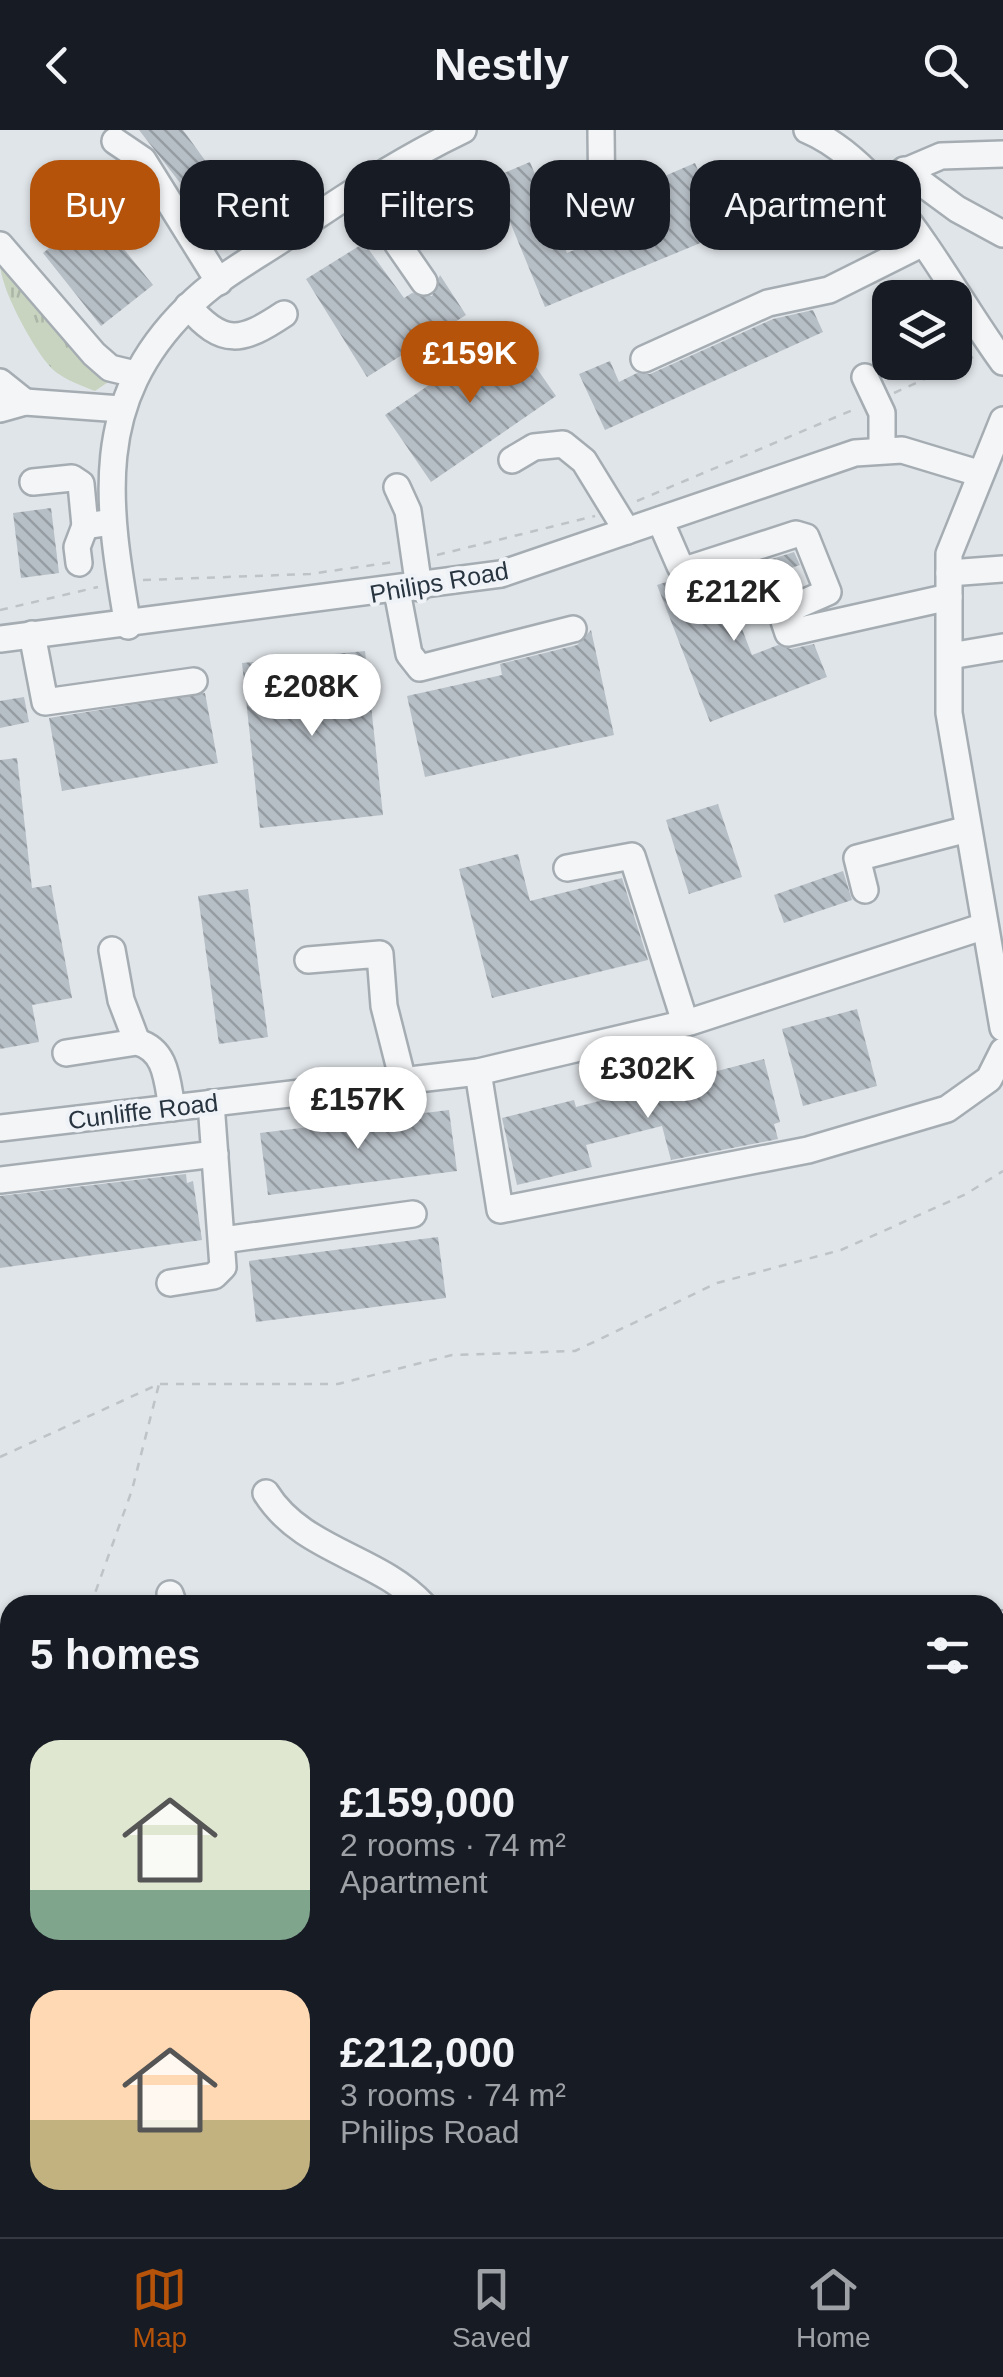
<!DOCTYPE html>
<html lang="en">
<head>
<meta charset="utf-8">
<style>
  body { margin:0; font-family:Helvetica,sans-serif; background:#20242c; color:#f1f3f6; height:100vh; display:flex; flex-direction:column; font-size:38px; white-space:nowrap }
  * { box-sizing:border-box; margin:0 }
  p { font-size:32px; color:#9ea1a6 }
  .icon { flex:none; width:55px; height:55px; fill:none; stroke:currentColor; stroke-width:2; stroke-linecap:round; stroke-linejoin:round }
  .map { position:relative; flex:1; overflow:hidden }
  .panel { position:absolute; left:0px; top:1465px; width:1005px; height:642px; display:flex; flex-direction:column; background:#171b24; border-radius:30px 30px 0 0; box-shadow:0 2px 8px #0004 }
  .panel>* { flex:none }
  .banner { position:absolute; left:30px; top:30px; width:945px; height:90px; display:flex; gap:20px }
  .fabs { position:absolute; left:872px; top:150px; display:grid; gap:20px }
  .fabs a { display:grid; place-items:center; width:100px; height:100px; border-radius:20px; background:#171b24; box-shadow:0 2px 8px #0004; font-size:50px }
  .price { position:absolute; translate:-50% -85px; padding:0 22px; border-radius:35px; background:#fff; color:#222; font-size:32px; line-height:65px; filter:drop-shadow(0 2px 5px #0008) }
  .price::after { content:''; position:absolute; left:50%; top:60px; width:30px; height:22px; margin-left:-15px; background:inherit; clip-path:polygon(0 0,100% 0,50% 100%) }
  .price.current { background:#b45309; color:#fff }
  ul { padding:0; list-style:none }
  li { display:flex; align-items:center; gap:30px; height:250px; padding:0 30px }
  li span { display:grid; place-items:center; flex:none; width:280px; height:200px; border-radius:30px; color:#555 }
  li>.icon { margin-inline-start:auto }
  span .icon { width:120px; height:120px; fill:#fffc; stroke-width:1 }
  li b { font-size:42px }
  h2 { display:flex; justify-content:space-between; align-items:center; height:120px; padding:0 30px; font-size:42px }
  .pill { padding:0 35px; border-radius:30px; background:#171b24; box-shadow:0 2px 8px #0004; font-size:35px; line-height:90px }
  .pill.current { background:#b45309; color:#fff }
  header { display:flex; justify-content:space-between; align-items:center; height:130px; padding:0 30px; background:#171b24; font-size:45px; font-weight:800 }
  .dock { display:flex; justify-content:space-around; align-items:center; height:140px; border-top:2px solid #363941; background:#171b24; font-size:28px; color:#9ea1a6 }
  .dock a { display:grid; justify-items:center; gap:5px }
  .dock .current { color:#b45309 }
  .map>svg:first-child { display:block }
  .grass { fill:url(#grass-tufts) }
  .building { fill:url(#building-back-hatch) }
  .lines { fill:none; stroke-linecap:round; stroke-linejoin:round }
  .minor-casing { stroke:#a5adb3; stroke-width:30 }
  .path { stroke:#bec3c8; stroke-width:2.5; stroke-dasharray:8 8; stroke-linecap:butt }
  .minor { stroke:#f3f5f7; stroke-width:25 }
  .labels { text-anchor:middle; stroke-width:8; stroke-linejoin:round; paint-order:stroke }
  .street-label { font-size:25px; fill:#283541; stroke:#eff3f7 }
</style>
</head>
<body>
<header><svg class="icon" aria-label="back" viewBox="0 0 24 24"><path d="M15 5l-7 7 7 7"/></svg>Nestly<svg class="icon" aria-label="search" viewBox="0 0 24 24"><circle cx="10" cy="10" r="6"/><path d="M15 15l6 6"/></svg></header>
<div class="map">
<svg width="1003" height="2107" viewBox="0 0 1003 2107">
  <defs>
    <pattern id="grass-tufts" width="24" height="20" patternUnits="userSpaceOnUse" patternTransform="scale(2.5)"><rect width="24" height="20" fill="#c8d3c0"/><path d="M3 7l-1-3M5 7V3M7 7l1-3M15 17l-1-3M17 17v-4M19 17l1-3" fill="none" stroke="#acb6a6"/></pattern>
    <pattern id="building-back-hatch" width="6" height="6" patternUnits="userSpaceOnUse" patternTransform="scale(2.5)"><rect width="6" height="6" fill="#b7bfc6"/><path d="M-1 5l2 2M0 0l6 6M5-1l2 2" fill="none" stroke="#959ca2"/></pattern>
  </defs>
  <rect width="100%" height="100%" fill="#e0e5e9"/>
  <!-- grass -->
  <path class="grass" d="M0,133l88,104 26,11 -19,13c-17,-7 -37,-13 -48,-28 -17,-21 -47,-76 -47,-100z"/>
  <!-- building -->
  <g class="building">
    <polygon points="139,0 183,0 228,62 202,81"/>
    <polygon points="274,32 287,50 246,79 233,61"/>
    <polygon points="530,32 567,123 660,84 658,78 670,73 660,48 695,33 708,64 741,51 736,41 759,32 764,45 790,34 805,70 545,177 492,48"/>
    <polygon points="94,82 153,155 101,196 43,123"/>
    <polygon points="364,113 404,168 412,163 432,166 440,145 466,185 367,247 306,149"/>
    <polygon points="813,180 823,202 605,300 579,244 610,231 619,252 637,243 650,244 773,189"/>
    <polygon points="510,200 556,266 431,352 385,285"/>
    <polygon points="51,378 59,443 21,448 13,383"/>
    <polygon points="794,422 800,435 727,460 752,525 778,515 791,519 814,514 827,547 710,592 657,455 672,450 693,454"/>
    <polygon points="591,500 614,605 425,647 407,566 502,545 500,534 577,515"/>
    <polygon points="365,521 383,685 260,698 242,533"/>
    <polygon points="205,563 218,633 62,661 49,588"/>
    <polygon points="24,567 29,592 0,598 0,571"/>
    <polygon points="17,628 32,758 51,755 72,868 32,875 39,912 0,919 0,630"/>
    <polygon points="718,674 742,747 689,764 666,690"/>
    <polygon points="518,724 530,771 622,748 648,830 492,868 459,739"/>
    <polygon points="843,741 852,770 784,793 774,765"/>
    <polygon points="248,759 268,907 219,914 198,766"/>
    <polygon points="857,879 877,956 803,976 782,899"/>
    <polygon points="764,929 780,992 774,994 778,1009 671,1030 662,996 586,1015 592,1037 517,1055 502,988 574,970 576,977"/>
    <polygon points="449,980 457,1041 268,1065 260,1003"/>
    <polygon points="186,1044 187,1053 193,1051 202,1110 0,1138 0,1066"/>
    <polygon points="438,1107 446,1168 256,1192 249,1131"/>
  </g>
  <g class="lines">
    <defs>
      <g id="minor">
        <polyline points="601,0 602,86"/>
        <path d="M807,0c83,35 142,159 196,232"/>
        <polyline points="115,11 143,30 219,152"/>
        <polyline points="904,40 957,79 1003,104"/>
        <polyline points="880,52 941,26 1003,24"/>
        <polyline points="359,58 424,152"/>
        <polyline points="0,115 94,224 110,238 135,244"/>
        <path d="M188,176c35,41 54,36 96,8"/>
        <polyline points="644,229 768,173 829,160 921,114"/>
        <polyline points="865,247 882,283 882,320"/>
        <polyline points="0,252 25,272"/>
        <polyline points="0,279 25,272 121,279"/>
        <polyline points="1003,290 949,424 949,583 1003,898"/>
        <polyline points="512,330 534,317 563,314 584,331 627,401"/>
        <polyline points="33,352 72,348 81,354 85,396 112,392"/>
        <polyline points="397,357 408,381 419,458"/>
        <polyline points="660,390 680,436 688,439 796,404 806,407 828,462 787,480 784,491 788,503 949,467"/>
        <polyline points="79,433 77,417 85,396"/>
        <polyline points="949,443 1003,439"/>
        <polyline points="397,461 409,524 420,538 573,499"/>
        <path d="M128,496c-21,-123 -37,-224 60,-319 26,-27 61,-46 93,-67 59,-40 117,-79 182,-110"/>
        <polyline points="32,504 45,572 194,551"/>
        <polyline points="0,509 501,444 855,323 902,320 978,343"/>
        <polyline points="950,526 1003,517"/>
        <polyline points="567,738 632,726 685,892"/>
        <polyline points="865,760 857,728 968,699"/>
        <polyline points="112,820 121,870 137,912"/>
        <polyline points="308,830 380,824 384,876 403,951"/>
        <path d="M66,923l71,-11c30,8 30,39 35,66"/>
        <polyline points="478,942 500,1080 808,1020 947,979 989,949 1003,921"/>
        <polyline points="0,998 478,942 690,892 985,796"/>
        <polyline points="0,1050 215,1024"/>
        <polyline points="223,1110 413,1084"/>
        <polyline points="170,1153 214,1146 223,1137 211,973"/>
        <path d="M266,1363c36,58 113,64 157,112"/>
        <polyline points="170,1464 174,1475"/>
        <polyline points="995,1501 1003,1494"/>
        <polyline points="995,1546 1003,1555"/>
        <polyline points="0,1975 10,1971"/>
        <polyline points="94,2098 98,2107"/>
        <polyline points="838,2098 841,2107"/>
      </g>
    </defs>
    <!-- minor casing -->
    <use href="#minor" class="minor-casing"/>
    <!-- path -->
    <g class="path">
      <polyline points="894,263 973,227"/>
      <polyline points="637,371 855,279"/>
      <polyline points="437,425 595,386"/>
      <polyline points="143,450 310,444 394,432"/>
      <polyline points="0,480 98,457"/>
      <polyline points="0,1327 159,1254 338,1254 452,1225 575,1221 717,1153 841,1120 966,1064 1003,1041"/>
      <polyline points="87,1475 94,1466 132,1360 159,1254"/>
      <polyline points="995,1708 1003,1696"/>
    </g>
    <!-- minor -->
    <use href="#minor" class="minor"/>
  </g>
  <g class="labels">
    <!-- street labels -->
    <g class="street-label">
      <text transform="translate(439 452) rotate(-10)" y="9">Philips Road</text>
      <text transform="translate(143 981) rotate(-7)" y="9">Cunliffe Road</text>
    </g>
  </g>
</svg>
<div class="fabs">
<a><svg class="icon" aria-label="layers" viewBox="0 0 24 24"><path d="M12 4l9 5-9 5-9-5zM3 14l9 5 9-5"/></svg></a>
</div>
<b class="price current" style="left:470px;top:276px">£159K</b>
<b class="price" style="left:734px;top:514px">£212K</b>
<b class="price" style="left:312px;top:609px">£208K</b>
<b class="price" style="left:648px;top:991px">£302K</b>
<b class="price" style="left:358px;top:1022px">£157K</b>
<div class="banner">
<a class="pill current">Buy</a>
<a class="pill">Rent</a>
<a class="pill">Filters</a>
<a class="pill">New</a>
<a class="pill">Apartment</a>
</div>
<section class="panel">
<h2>5 homes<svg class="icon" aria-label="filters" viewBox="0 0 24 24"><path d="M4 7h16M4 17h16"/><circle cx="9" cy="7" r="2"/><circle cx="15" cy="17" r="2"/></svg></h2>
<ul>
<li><span style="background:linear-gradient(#dfe7d0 75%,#7fa58c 0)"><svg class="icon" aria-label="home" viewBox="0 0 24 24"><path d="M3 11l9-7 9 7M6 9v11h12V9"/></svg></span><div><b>£159,000</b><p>2 rooms · 74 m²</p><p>Apartment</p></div></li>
<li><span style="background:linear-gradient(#ffd9b3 65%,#c2b280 0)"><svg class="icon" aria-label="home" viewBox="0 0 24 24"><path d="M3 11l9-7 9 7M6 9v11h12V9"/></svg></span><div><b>£212,000</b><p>3 rooms · 74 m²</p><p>Philips Road</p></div></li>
</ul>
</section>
</div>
<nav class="dock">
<a class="current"><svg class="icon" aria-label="map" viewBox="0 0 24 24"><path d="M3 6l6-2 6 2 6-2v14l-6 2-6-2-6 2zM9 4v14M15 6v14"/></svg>Map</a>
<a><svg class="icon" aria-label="saved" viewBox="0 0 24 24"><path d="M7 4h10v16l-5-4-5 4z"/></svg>Saved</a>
<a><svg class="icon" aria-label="home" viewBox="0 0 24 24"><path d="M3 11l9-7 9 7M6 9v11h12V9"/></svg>Home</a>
</nav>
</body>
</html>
